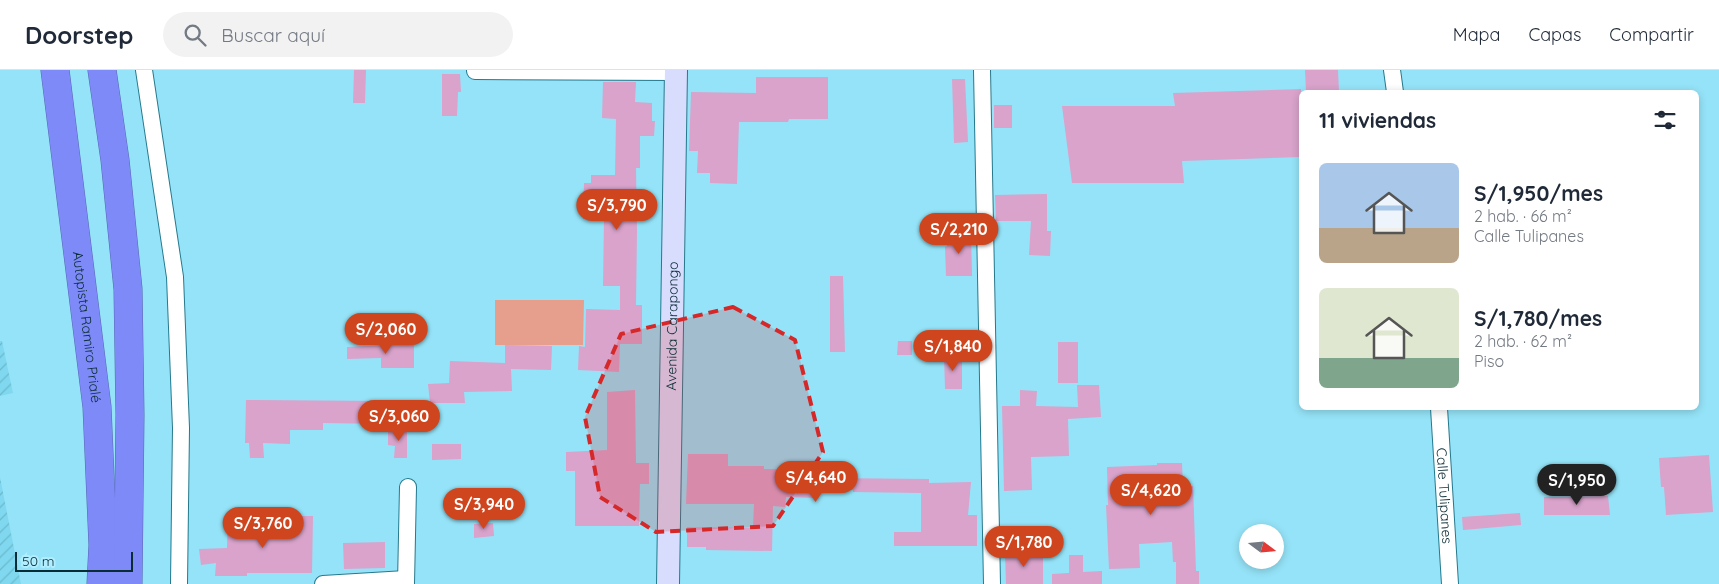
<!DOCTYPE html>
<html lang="es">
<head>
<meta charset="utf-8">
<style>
  body { margin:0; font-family:Quicksand,sans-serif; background:#f2f2f3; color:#1f2937; height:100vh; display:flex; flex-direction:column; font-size:19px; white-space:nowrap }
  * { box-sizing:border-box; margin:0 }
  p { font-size:16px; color:#747a83 }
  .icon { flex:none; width:28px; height:28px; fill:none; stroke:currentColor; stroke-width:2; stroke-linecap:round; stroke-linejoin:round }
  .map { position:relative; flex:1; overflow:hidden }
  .details { position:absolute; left:1299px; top:20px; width:400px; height:320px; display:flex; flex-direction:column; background:#fff; border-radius:8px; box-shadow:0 2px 8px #0003 }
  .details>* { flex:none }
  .needle { width:32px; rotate:106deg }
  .controls { position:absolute; left:1239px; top:454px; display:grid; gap:10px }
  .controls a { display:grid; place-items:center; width:45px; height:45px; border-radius:50%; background:#fff; box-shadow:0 2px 8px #0003; font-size:25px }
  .scale { position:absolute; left:15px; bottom:12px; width:118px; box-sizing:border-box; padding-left:5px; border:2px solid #0a2c34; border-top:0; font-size:14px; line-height:18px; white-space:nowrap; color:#0a2c34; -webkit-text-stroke:4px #b1eeff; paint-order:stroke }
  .price { position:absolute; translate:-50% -42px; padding:0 11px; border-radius:18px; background:#cf461e; color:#fff; font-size:16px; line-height:32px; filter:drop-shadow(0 1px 2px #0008) }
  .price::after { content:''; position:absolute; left:50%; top:30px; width:15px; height:11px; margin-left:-8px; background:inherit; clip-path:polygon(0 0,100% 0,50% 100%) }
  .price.active { background:#222; color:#fff }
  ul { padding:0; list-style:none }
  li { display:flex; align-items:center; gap:15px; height:125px; padding:0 20px }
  li span { display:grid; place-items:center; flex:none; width:140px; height:100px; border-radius:8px; color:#555 }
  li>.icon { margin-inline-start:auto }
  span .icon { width:60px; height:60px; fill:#fffc; stroke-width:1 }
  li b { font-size:21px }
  h2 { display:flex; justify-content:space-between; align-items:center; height:60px; padding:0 20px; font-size:21px }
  header { display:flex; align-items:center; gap:30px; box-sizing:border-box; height:70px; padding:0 25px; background:#fff; border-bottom:1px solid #e0e1e3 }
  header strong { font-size:24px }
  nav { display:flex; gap:28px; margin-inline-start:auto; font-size:18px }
  .search { width:350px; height:45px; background:#f2f2f3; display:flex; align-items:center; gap:12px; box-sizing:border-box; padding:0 18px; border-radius:28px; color:#747a83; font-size:19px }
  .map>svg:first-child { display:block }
  .industrial { fill:url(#industrial-furrows) }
  .park { fill:#e59f8c }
  .building { fill:#d9a3cb }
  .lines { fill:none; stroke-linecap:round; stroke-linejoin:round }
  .street-casing { stroke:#26798c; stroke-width:18 }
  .secondary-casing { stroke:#26798c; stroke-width:24 }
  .highway-casing { stroke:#5569b3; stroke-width:29 }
  .street { stroke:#fff; stroke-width:16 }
  .secondary { stroke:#d8dcfd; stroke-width:22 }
  .highway { stroke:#7d8af7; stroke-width:28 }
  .marked { fill:#d62828; fill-opacity:0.2; stroke:#d62828; stroke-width:4; stroke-dasharray:10 6; stroke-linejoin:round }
  .labels { text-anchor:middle; stroke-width:4.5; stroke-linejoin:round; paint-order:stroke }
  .street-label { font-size:14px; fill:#0a2c34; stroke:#b1eeff }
</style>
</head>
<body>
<header>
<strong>Doorstep</strong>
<div class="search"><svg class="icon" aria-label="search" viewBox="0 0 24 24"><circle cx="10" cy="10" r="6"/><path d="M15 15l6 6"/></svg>Buscar aquí</div>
<nav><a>Mapa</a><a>Capas</a><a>Compartir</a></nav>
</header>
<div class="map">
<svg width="1719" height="514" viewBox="0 0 1719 514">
  <defs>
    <pattern id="industrial-furrows" width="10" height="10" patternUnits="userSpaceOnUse" patternTransform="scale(1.25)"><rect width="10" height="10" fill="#7fd8ef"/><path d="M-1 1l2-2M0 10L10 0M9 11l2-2" fill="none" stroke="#6cbace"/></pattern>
  </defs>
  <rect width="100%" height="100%" fill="#95e3f8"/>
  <!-- industrial -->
  <g class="industrial">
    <polygon points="0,271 2,271 13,323 0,326"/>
    <polygon points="0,407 21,514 0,514"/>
  </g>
  <!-- park -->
  <polygon class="park" points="495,230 584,230 583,275 495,275"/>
  <!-- building -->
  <g class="building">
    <polygon points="354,0 366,0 365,33 353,33"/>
    <polygon points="1305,0 1338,0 1339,22 1306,22"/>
    <polygon points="442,4 460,4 461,22 458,22 457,46 442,46"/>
    <polygon points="756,7 828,7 828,49 789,49 788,52 739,52 737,114 710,113 710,103 697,103 698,81 689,81 691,22 756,23"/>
    <polygon points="952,9 965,9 968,72 954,73"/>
    <polygon points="603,12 636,12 635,32 652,33 652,51 655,51 654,66 640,66 640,98 636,98 637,162 636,235 642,235 642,274 620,274 619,302 578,300 579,276 585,277 586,239 620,240 620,216 603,216 604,148 583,149 584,113 591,113 591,105 615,105 616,49 602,48"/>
    <polygon points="1301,19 1301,87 1182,91 1184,113 1072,113 1062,36 1175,36 1173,23"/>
    <rect x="994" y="35" width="18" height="23"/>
    <polygon points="1047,124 1047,161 1051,161 1050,186 1029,185 1031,151 996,151 995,125"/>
    <polygon points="971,162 972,206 946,206 945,177 947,176 947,163"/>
    <polygon points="830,206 843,206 845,282 830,282"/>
    <polygon points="898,271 912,271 912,285 897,285"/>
    <rect x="1058" y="272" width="20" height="41"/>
    <polygon points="388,275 414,275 414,298 381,298 381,288 347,289 347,277"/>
    <polygon points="505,275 552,276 551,300 511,299 512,321 464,322 465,333 430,333 428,314 449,313 450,291 505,293"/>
    <polygon points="944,285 962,285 962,319 945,319"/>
    <polygon points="1077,315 1099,315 1101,347 1068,349 1069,386 1031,387 1032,420 1004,421 1002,336 1020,336 1020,320 1037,321 1036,336 1078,337"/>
    <polygon points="635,320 636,393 649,393 649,414 640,414 639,456 575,456 575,401 566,401 566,382 607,380 607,322"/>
    <polygon points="246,330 384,331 384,354 323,353 323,360 290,360 290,374 263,373 264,388 250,388 249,373 245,373"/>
    <polygon points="388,359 407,360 407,388 394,388 395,376 388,375"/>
    <polygon points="432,374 461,374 461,389 432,390"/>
    <polygon points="688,384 728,384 728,396 764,396 764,399 829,400 829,408 929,409 929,413 971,412 968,445 977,445 977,476 894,476 894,462 921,462 921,423 853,422 853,420 817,421 817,428 786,427 785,437 773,436 772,481 706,480 706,477 687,477 687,457 753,458 754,434 686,434"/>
    <polygon points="1709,385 1713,442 1666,445 1664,417 1661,417 1659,388"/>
    <polygon points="1157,393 1182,393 1183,417 1193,416 1196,501 1199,501 1199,514 1176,514 1176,492 1173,492 1172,472 1139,474 1140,498 1109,499 1106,435 1108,435 1107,397 1157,395"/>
    <polygon points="1608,426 1610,445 1544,445 1544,427"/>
    <polygon points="228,443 248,443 248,462 290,463 291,446 313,446 312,503 247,503 247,506 215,506 216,493 201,495 199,479 227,478"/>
    <polygon points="1520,443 1521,455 1463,460 1462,447"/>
    <polygon points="493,453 494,466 474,468 474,454"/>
    <polygon points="385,472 385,498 344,499 343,473"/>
    <polygon points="1019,482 1043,483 1043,514 1006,514 1005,483"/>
    <polygon points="1069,485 1083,485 1083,502 1102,501 1102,514 1052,514 1052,504 1069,503"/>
  </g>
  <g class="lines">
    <defs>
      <g id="street">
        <polyline points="144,0 175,207 181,358 179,514"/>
        <polyline points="982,0 992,514"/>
        <polyline points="1392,0 1395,22"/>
        <polyline points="475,1 676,2"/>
        <path id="s1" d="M1439,338l11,176"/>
        <polyline points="323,514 406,509"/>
        <polyline points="406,514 408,417"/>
      </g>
      <g id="secondary">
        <path id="s2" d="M668,514l8,-514"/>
      </g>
      <g id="highway">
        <path id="s3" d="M55,0l42,337 6,138 -2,39"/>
        <polyline points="102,0 115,90 128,219 130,345 128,514"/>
      </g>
    </defs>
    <!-- street casing -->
    <use href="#street" class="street-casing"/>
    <!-- secondary casing -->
    <use href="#secondary" class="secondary-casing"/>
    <!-- highway casing -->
    <use href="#highway" class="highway-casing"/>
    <!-- street -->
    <use href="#street" class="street"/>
    <!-- secondary -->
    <use href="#secondary" class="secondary"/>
    <!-- highway -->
    <use href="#highway" class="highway"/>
  </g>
  <!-- marked area -->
  <path class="marked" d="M733,237l62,33 28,112 -50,74 -117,6 -56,-35 -15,-80 36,-83z"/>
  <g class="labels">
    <!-- street labels -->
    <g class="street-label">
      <text dy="5" stroke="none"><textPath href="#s3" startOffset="259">Autopista Ramiro Prialé</textPath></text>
      <text dy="5" stroke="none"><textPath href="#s2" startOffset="258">Avenida Carapongo</textPath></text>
      <text dy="5" stroke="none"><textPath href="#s1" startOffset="88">Calle Tulipanes</textPath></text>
    </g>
  </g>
</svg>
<div class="controls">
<a><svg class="needle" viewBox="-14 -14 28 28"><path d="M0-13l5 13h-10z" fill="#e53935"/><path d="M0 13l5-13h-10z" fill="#747a83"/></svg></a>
</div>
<div class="scale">50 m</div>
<b class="price" style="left:617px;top:161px">S/3,790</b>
<b class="price" style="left:959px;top:185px">S/2,210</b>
<b class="price" style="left:386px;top:285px">S/2,060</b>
<b class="price" style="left:953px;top:302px">S/1,840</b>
<b class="price" style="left:399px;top:372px">S/3,060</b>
<b class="price" style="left:816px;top:433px">S/4,640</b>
<b class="price active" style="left:1577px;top:436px">S/1,950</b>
<b class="price" style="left:1151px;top:446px">S/4,620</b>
<b class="price" style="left:484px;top:460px">S/3,940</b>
<b class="price" style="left:263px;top:479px">S/3,760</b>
<b class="price" style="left:1024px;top:498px">S/1,780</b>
<section class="details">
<h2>11 viviendas<svg class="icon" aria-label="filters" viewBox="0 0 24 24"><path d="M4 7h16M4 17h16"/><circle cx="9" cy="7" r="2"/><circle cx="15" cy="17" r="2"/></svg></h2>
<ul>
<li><span style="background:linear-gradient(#a9c7e8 65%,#b9a48a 0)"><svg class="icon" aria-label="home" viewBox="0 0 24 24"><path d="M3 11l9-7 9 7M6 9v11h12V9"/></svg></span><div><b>S/1,950/mes</b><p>2 hab. · 66 m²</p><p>Calle Tulipanes</p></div></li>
<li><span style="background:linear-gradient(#dfe7d0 70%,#7fa58c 0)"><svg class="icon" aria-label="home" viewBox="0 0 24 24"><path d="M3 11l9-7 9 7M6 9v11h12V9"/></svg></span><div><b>S/1,780/mes</b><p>2 hab. · 62 m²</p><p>Piso</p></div></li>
</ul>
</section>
</div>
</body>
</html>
